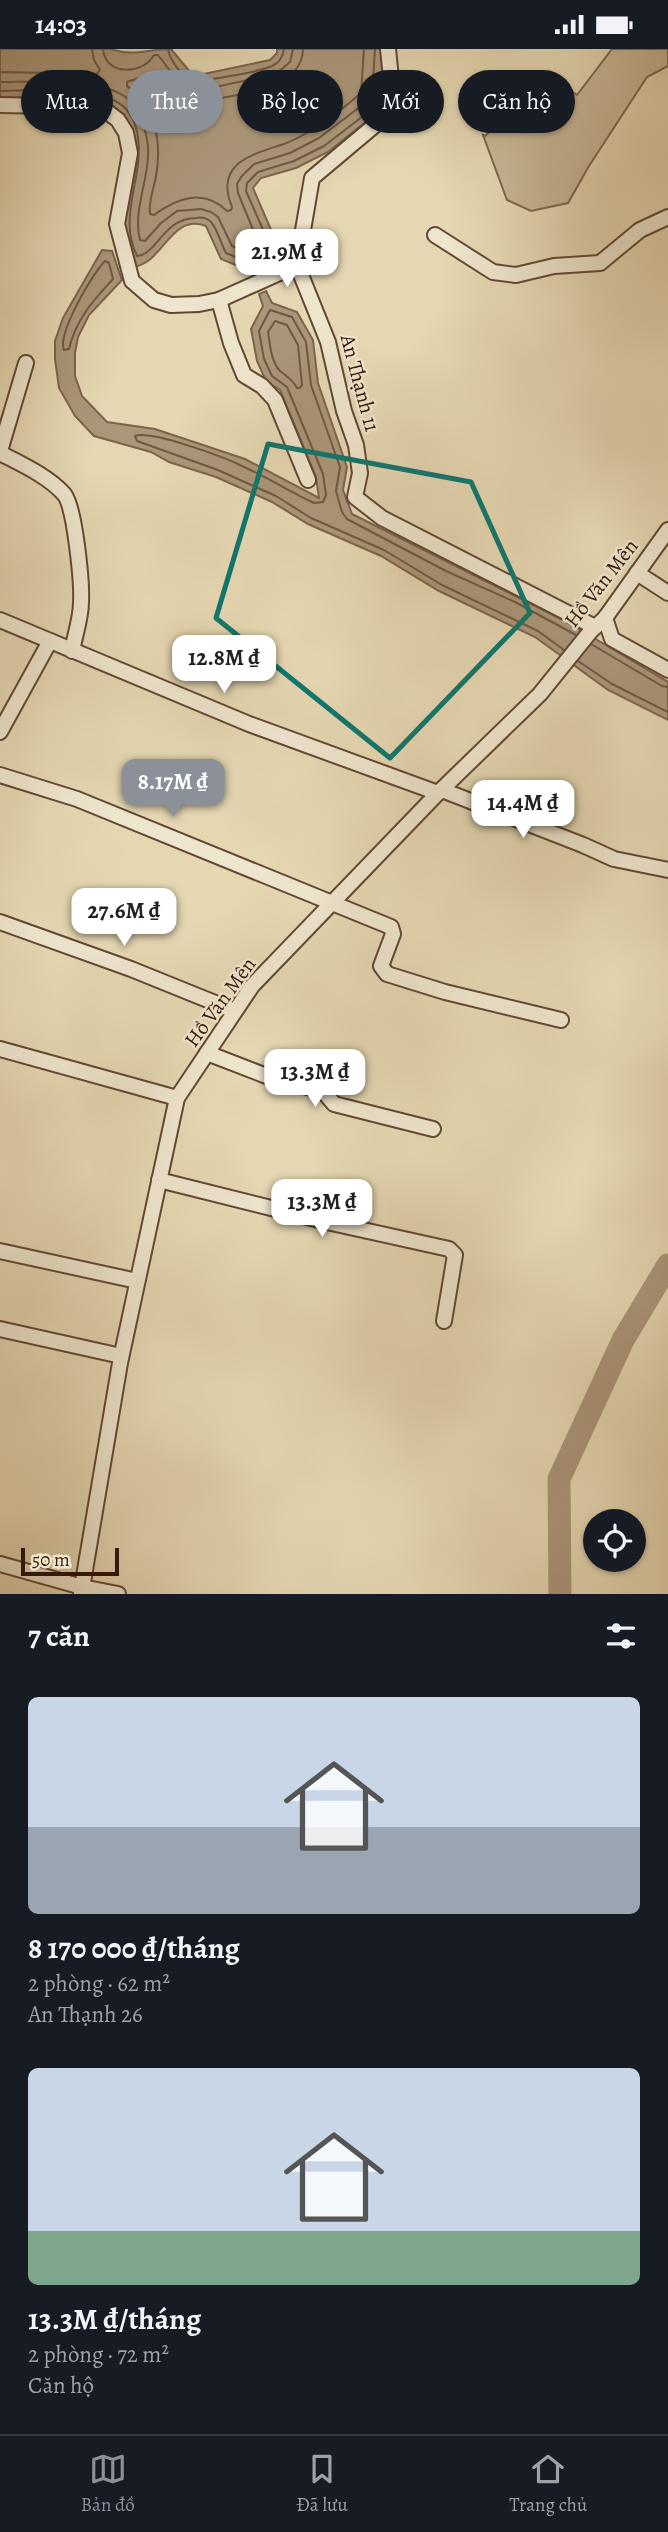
<!DOCTYPE html>
<html lang="vi">
<head>
<meta charset="utf-8">
<style>
  body { margin:0; font-family:Alegreya,serif; background:#20242c; color:#f1f3f6; height:100vh; display:flex; flex-direction:column; font-size:26px; white-space:nowrap }
  * { box-sizing:border-box; margin:0 }
  p { font-size:23px; color:#9ea1a6 }
  .icon { flex:none; width:38px; height:38px; fill:none; stroke:currentColor; stroke-width:2; stroke-linecap:round; stroke-linejoin:round }
  .map { position:relative; height:1545px; overflow:hidden }
  .drawer { display:flex; flex-direction:column; background:#171b24; flex:1 }
  .drawer>* { flex:none }
  .top-card { position:absolute; left:21px; top:21px; width:626px; height:63px; display:flex; gap:14px }
  .buttons { position:absolute; left:583px; top:1460px; display:grid; gap:14px }
  .buttons a { display:grid; place-items:center; width:63px; height:63px; border-radius:50%; background:#171b24; box-shadow:0 2px 5px #0004; font-size:35px }
  .scale { position:absolute; left:21px; bottom:18px; width:98px; box-sizing:border-box; padding-left:7px; border:4px solid #361909; border-top:0; font-size:19px; line-height:24px; white-space:nowrap; color:#361909; -webkit-text-stroke:5px #eee5cd; paint-order:stroke }
  .price { position:absolute; translate:-50% -60px; padding:0 16px; border-radius:14px; background:#fff; color:#222; font-size:23px; line-height:46px; filter:drop-shadow(0 2px 4px #0008) }
  .price::after { content:''; position:absolute; left:50%; top:42px; width:21px; height:16px; margin-left:-10px; background:inherit; clip-path:polygon(0 0,100% 0,50% 100%) }
  .price.current { background:#8c9099; color:#fff }
  ul { padding:0; list-style:none }
  li { display:grid; align-content:center; gap:14px; height:371px; padding:0 28px }
  li span { display:grid; place-items:center; height:217px; border-radius:10px; color:#555 }
  li>.icon { margin-inline-start:auto }
  span .icon { width:126px; height:126px; fill:#fffc; stroke-width:1 }
  li b { font-size:30px }
  h2 { display:flex; justify-content:space-between; align-items:center; height:84px; padding:0 28px; font-size:30px }
  .pill { padding:0 24px; border-radius:32px; background:#171b24; box-shadow:0 2px 5px #0004; font-size:24px; line-height:63px }
  .pill.current { background:#8c9099; color:#fff }
  .status { display:flex; justify-content:space-between; align-items:center; height:49px; padding:0 35px; background:#171b24; direction:ltr }
  .status svg { height:19px; fill:currentColor }
  .tabs { display:flex; justify-content:space-around; align-items:center; height:98px; border-top:2px solid #363941; background:#171b24; font-size:19px; color:#9ea1a6 }
  .tabs a { display:grid; justify-items:center; gap:4px }
  .tabs .current { color:#8c9099 }
  .map>svg:first-child { display:block }
  .green { fill:#c7b795; stroke:#7e684f; stroke-width:2 }
  .water { fill:#aa9679; stroke:#7c644c; stroke-width:2 }
  .lines { fill:none; stroke-linecap:round; stroke-linejoin:round }
  .shore { stroke:#705841; stroke-width:2 }
  .stream { stroke:#7c644c; stroke-width:3.5 }
  .river { stroke:#aa9679; stroke-width:23 }
  .minor-casing { stroke:#624833; stroke-width:18 }
  .minor { stroke:#eee5cd; stroke-width:14 }
  .marked { fill:none; stroke:#0f766e; stroke-width:5; stroke-linejoin:round }
  .labels { text-anchor:middle; stroke-width:5; stroke-linejoin:round; paint-order:stroke }
  .street-label { font-size:21px; fill:#361909; stroke:#eee5cd }
</style>
</head>
<body>
<div class="status"><b>14:03</b><svg viewBox="0 0 49 12"><path d="M0 12V9h3v3zM5 12V6h3v6zM10 12V3h3v9zM15 12V0h3v12zM26 1h20v11H26zM47 4h2v5h-2z"/></svg></div>
<div class="map">
<svg width="668" height="1545" viewBox="0 0 668 1545">
  <rect width="100%" height="100%" fill="#e5d7b2"/>
  <filter id="stains"><feTurbulence type="fractalNoise" baseFrequency=".00286" numOctaves="4"/><feColorMatrix values="0 0 0 0 .2 0 0 0 0 .09 0 0 0 0 .02 0 0 0 .5 -.17"/></filter>
  <radialGradient id="worn" r=".72"><stop offset=".6" stop-color="#630" stop-opacity="0"/><stop offset="1" stop-color="#630" stop-opacity=".3"/></radialGradient>
  <!-- green -->
  <polygon class="green" points="612,0 668,0 668,17 647,28 589,117 568,154 531,162 507,151 483,86 485,87 545,24 577,46"/>
  <!-- water -->
  <g class="water">
    <path d="M0,0h111c23,8 36,0 60,0l20,24 8,2 71,-15 7,-7v-4h114l-4,51 -5,9 -54,43 -32,16 -35,10 -8,10 19,44 -15,34 -9,4 -27,-11 -15,-33c-29,-11 -39,21 -58,35 -4,3 -10,5 -15,7l-12,-43 8,-92 -34,-32 -95,-3z"/>
    <polygon points="102,201 112,202 122,231 89,266 78,288 75,304 75,327 82,347 107,373 155,380 245,410 319,449 316,428 280,341 266,332 257,312 251,280 263,257 259,245 266,242 272,254 297,263 313,291 318,334 347,418 343,441 352,465 565,572 668,633 668,671 608,641 535,588 439,542 381,507 308,475 272,453 216,428 169,413 151,403 94,387 75,367 59,339 55,310 55,292 63,269"/>
  </g>
  <g class="lines">
    <!-- shore -->
    <g class="shore">
      <path d="M103,0c2,27 40,26 51,6h4l23,30 20,5 75,-16 14,-12 3,-13"/>
      <path d="M168,0c1,9 13,27 22,31 9,3 72,-9 82,-14 7,-3 11,-9 12,-17"/>
      <path d="M303,0c-1,43 -67,45 -99,52 -25,1 -32,-14 -47,-29l-30,10v4c29,21 35,57 29,90 -2,12 -8,27 -6,38l4,1c23,-17 49,-27 73,-4l4,-1 1,-3c-18,-44 19,-52 52,-63 10,-4 20,-9 29,-15 17,-10 33,-23 48,-36l3,-44"/>
      <polyline points="0,23 97,25 100,21 94,11 92,0"/>
      <path d="M0,33c34,0 111,-7 134,23 4,5 6,13 9,19 3,9 6,22 5,32 -1,28 -15,56 -8,84l5,1 16,-18 16,-12 24,-2 10,3 7,5 14,29 12,5 10,-19 -16,-39 -1,-9 4,-7 13,-13 36,-11 29,-15 50,-38 3,-5 3,-46"/>
      <path d="M0,42c32,-1 104,-6 126,18 16,17 14,48 10,68 -5,28 -12,53 1,79 20,-1 26,-38 59,-38 5,-1 11,0 15,4 7,8 10,22 15,31l22,9 4,-2 12,-28 -18,-41 1,-8 11,-11 36,-11 30,-15 47,-36 9,-12 2,-23"/>
      <path d="M105,212l4,2 4,16c-20,22 -37,40 -44,70l-5,1c-7,-16 28,-76 41,-89z"/>
      <path d="M275,272l12,4 11,20 4,40 -2,3h-3c-5,-9 -10,-11 -17,-17 -9,-9 -10,-27 -12,-39z"/>
      <polyline points="591,595 662,637 668,638"/>
      <path d="M564,601l-26,-19 -96,-46 -58,-35 -73,-32 -35,-22 -58,-26 -81,-29 -2,-5c16,-6 89,21 107,30 25,11 48,26 72,37l9,-1 3,-7 -3,-21 -36,-87 -15,-11 -8,-17 -5,-28 11,-21 22,7 14,25 5,43 29,82 -4,24 6,21 5,7 99,52 69,31 61,33"/>
      <polyline points="578,612 612,635 668,663"/>
    </g>
    <!-- stream -->
    <polyline class="stream" points="252,219 256,229"/>
    <!-- river -->
    <polyline class="river" points="560,1545 559,1430 623,1291 668,1216"/>
    <defs>
      <g id="minor">
        <polyline points="388,0 393,48 387,66 312,129 297,216 328,293 344,362 356,396 360,424 355,448 382,469 595,578"/>
        <polyline points="0,56 101,58 118,71 126,84 130,104 117,175 132,232 154,251 171,256 199,255 219,251 297,216"/>
        <polyline points="435,186 493,223 516,226 554,217 600,214 640,181 668,168"/>
        <polyline points="219,251 231,294 244,326 262,337 275,351 308,431"/>
        <polyline points="0,402 26,314"/>
        <path d="M0,404c21,11 48,23 64,41 11,13 18,89 17,108 0,16 -6,33 -9,49"/>
        <polyline points="637,524 668,544"/>
        <polyline points="605,569 612,590 668,621"/>
        <polyline points="0,571 249,675 438,744"/>
        <polyline points="0,683 50,592"/>
        <polyline points="0,726 77,750 391,878 393,885 381,917 387,925 445,943 561,971"/>
        <polyline points="442,741 583,796 614,810 668,821"/>
        <polyline points="0,873 131,920 235,962"/>
        <polyline points="0,1000 177,1049"/>
        <polyline points="207,1004 269,1028 323,1042 334,1055 433,1080"/>
        <polyline points="159,1131 327,1173 449,1200 455,1206 444,1272"/>
        <polyline points="0,1202 137,1232"/>
        <polyline points="0,1280 121,1307"/>
        <polyline points="0,1515 82,1538 118,1545"/>
        <polyline points="81,1545 120,1314 177,1049 252,937 438,744 540,645 590,583 605,569 668,481"/>
      </g>
    </defs>
    <!-- minor casing -->
    <use href="#minor" class="minor-casing"/>
    <!-- minor -->
    <use href="#minor" class="minor"/>
  </g>
  <!-- marked area -->
  <path class="marked" d="M268,395l203,38 59,131 -140,145 -174,-140z"/>
  <g class="labels">
    <!-- street labels -->
    <g class="street-label">
      <text transform="translate(360 334) rotate(75)" y="7">An Thạnh 11</text>
      <text transform="translate(601 534) rotate(-52)" y="7">Hồ Văn Mên</text>
      <text transform="translate(220 953) rotate(-54)" y="7">Hồ Văn Mên</text>
    </g>
  </g>
  <rect width="100%" height="100%" filter="url(#stains)"/>
  <rect width="100%" height="100%" fill="url(#worn)"/>
</svg>
<div class="buttons">
<a><svg class="icon" aria-label="locate" viewBox="0 0 24 24"><circle cx="12" cy="12" r="6"/><path d="M12 2v4M12 18v4M2 12h4M18 12h4"/></svg></a>
</div>
<div class="scale">50 m</div>
<b class="price" style="left:287px;top:240px">21.9M ₫</b>
<b class="price" style="left:224px;top:646px">12.8M ₫</b>
<b class="price current" style="left:173px;top:770px">8.17M ₫</b>
<b class="price" style="left:523px;top:791px">14.4M ₫</b>
<b class="price" style="left:124px;top:899px">27.6M ₫</b>
<b class="price" style="left:315px;top:1060px">13.3M ₫</b>
<b class="price" style="left:322px;top:1190px">13.3M ₫</b>
<div class="top-card">
<a class="pill">Mua</a>
<a class="pill current">Thuê</a>
<a class="pill">Bộ lọc</a>
<a class="pill">Mới</a>
<a class="pill">Căn hộ</a>
</div>
</div>
<section class="drawer">
<h2>7 căn<svg class="icon" aria-label="filters" viewBox="0 0 24 24"><path d="M4 7h16M4 17h16"/><circle cx="9" cy="7" r="2"/><circle cx="15" cy="17" r="2"/></svg></h2>
<ul>
<li><span style="background:linear-gradient(#c9d6e8 60%,#9aa5b1 0)"><svg class="icon" aria-label="home" viewBox="0 0 24 24"><path d="M3 11l9-7 9 7M6 9v11h12V9"/></svg></span><div><b>8 170 000 ₫/tháng</b><p>2 phòng · 62 m²</p><p>An Thạnh 26</p></div></li>
<li><span style="background:linear-gradient(#c9d6e8 75%,#7fa58c 0)"><svg class="icon" aria-label="home" viewBox="0 0 24 24"><path d="M3 11l9-7 9 7M6 9v11h12V9"/></svg></span><div><b>13.3M ₫/tháng</b><p>2 phòng · 72 m²</p><p>Căn hộ</p></div></li>
</ul>
</section>
<nav class="tabs">
<a class="current"><svg class="icon" aria-label="map" viewBox="0 0 24 24"><path d="M3 6l6-2 6 2 6-2v14l-6 2-6-2-6 2zM9 4v14M15 6v14"/></svg>Bản đồ</a>
<a><svg class="icon" aria-label="saved" viewBox="0 0 24 24"><path d="M7 4h10v16l-5-4-5 4z"/></svg>Đã lưu</a>
<a><svg class="icon" aria-label="home" viewBox="0 0 24 24"><path d="M3 11l9-7 9 7M6 9v11h12V9"/></svg>Trang chủ</a>
</nav>
</body>
</html>
